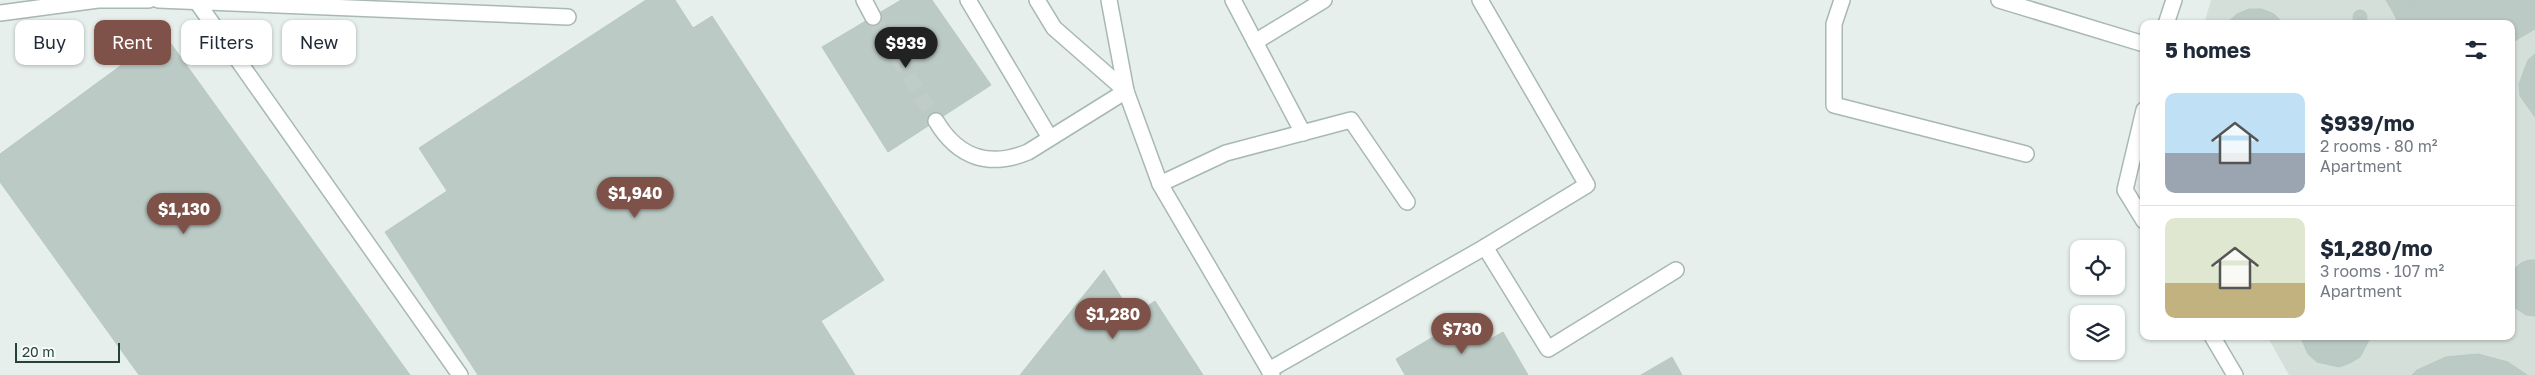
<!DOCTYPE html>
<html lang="en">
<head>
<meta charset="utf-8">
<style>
  body { margin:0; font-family:"Golos Text",sans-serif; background:#f2f2f3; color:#1f2937; height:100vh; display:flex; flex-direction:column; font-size:19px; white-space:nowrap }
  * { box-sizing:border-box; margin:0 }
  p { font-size:16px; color:#747a83 }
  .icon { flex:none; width:28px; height:28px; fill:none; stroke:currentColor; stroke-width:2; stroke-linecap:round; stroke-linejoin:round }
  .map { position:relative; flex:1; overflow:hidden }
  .side { position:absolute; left:2140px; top:20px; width:375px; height:320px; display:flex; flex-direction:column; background:#fff; border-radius:10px; box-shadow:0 1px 4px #0004 }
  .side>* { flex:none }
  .banner { position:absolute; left:15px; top:20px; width:475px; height:45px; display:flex; gap:10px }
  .fabs { position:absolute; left:2070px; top:240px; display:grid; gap:10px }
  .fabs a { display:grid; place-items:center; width:55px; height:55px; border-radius:10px; background:#fff; box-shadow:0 1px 4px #0004; font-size:25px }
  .scale { position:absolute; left:15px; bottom:12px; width:105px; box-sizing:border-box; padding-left:5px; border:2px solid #24423a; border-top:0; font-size:14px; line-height:18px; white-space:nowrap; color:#24423a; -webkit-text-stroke:4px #f7fbf9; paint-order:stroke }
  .price { position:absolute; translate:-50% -42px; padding:0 11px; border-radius:18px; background:#7f5249; color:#fff; font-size:16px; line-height:32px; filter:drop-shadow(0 1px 2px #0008) }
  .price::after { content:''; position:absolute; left:50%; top:30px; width:15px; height:11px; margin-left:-8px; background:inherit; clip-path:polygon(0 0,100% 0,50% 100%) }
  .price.selected { background:#222; color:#fff }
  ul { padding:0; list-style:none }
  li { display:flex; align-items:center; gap:15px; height:125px; padding:0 25px }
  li+li { border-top:1px solid #e0e1e3 }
  li span { display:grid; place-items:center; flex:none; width:140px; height:100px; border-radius:10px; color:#555 }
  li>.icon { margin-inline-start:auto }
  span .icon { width:60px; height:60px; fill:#fffc; stroke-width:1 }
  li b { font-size:21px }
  h2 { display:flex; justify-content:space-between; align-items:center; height:60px; padding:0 25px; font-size:21px }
  .tag { padding:0 18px; border-radius:10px; background:#fff; box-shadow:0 1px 4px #0004; font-size:18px; line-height:45px }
  .tag.selected { background:#7f5249; color:#fff }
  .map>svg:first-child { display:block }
  .built { fill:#d4dfda }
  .building { fill:#bbcac4; stroke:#b8c9c2 }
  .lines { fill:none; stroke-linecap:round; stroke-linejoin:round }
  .minor-tunnel { stroke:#bfccc8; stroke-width:15; stroke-dasharray:15 8; stroke-linecap:butt }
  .minor-casing { stroke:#a8b8b2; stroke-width:18 }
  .minor { stroke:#fff; stroke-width:15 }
</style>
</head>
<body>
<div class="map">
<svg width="2535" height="375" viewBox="0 0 2535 375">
  <rect width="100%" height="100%" fill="#e6efeb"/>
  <!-- built -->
  <polygon class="built" points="2211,0 2535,0 2535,375 2289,375 2267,336 2511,336 2511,24 2204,24"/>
  <!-- building -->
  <g class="building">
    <polygon points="646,0 675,0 693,28 712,16 884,280 821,321 855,375 478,375 385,232 447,191 419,148"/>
    <polygon points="901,0 932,0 991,85 888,152 822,47"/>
    <polygon points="2386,0 2417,0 2394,14"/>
    <polygon points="2417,0 2535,0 2535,29 2511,43 2511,24 2399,24 2394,14"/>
    <polygon points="2249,9 2262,9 2274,14 2284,24 2226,24 2237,14"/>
    <circle cx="2360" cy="17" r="7"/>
    <polygon points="164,34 410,375 139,375 0,182 0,154"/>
    <polygon points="2535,54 2535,117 2520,96 2519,84 2528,60"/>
    <polygon points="2529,260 2535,260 2535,316 2526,315 2511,305 2511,272 2521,263"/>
    <polygon points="1104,270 1133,316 1155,301 1203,375 1020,375"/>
    <polygon points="1465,318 1480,345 1503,332 1528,375 1405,375 1396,359"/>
    <polygon points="2300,336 2371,336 2360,357 2350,363 2339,367 2317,362 2308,354"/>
    <polygon points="2478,354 2508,362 2527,375 2412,375 2417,370 2446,357"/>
    <polygon points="1672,357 1682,375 1641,375"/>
  </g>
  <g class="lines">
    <!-- minor-tunnel -->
    <polyline class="minor-tunnel" points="873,17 936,121"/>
    <defs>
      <g id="minor">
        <polyline points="158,0 568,17"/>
        <polyline points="864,0 873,17"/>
        <polyline points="968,0 1050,138"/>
        <polyline points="1037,0 1054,28 1126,91"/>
        <polyline points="1109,0 1126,91 1160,184 1272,375"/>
        <polyline points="1233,0 1303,133"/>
        <polyline points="1842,0 1834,24 1834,105 2026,154"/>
        <polyline points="1999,0 2144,44"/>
        <polyline points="197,2 460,375"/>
        <polyline points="0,13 98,0 149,0"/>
        <polyline points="2166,24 2174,0"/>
        <polyline points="1255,42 1324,0"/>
        <polyline points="2144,110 2125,190 2144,221"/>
        <path d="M936,121c22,37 53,47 92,31l98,-61"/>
        <polyline points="1160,184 1226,153 1351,120 1407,202"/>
        <polyline points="1485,247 1548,349 1676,270"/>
        <polyline points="2212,336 2235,375"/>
        <polyline points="1269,370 1485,247 1587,185 1480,0"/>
      </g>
    </defs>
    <!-- minor casing -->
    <use href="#minor" class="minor-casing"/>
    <!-- minor -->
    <use href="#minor" class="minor"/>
  </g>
</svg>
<div class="fabs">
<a><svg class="icon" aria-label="locate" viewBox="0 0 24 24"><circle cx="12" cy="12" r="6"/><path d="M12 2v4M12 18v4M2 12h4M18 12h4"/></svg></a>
<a><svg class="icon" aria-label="layers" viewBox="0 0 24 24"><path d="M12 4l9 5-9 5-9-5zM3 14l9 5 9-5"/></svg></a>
</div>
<div class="scale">20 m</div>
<b class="price selected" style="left:906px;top:69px">$939</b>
<b class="price" style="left:635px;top:219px">$1,940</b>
<b class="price" style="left:184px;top:235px">$1,130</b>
<b class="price" style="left:1113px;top:340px">$1,280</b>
<b class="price" style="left:1462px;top:355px">$730</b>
<div class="banner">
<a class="tag">Buy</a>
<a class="tag selected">Rent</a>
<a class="tag">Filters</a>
<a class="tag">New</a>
</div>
<section class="side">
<h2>5 homes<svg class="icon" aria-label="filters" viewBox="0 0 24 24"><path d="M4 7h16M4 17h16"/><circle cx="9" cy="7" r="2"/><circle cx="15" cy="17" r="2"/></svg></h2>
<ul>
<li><span style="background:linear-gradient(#bfe0f5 60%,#9aa5b1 0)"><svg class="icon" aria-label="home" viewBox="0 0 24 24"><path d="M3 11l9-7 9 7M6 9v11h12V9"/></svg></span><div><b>$939/mo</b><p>2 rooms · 80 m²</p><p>Apartment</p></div></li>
<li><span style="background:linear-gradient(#dfe7d0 65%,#c2b280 0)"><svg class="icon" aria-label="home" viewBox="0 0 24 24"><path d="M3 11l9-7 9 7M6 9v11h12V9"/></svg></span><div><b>$1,280/mo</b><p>3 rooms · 107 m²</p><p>Apartment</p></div></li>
</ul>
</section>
</div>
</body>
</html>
